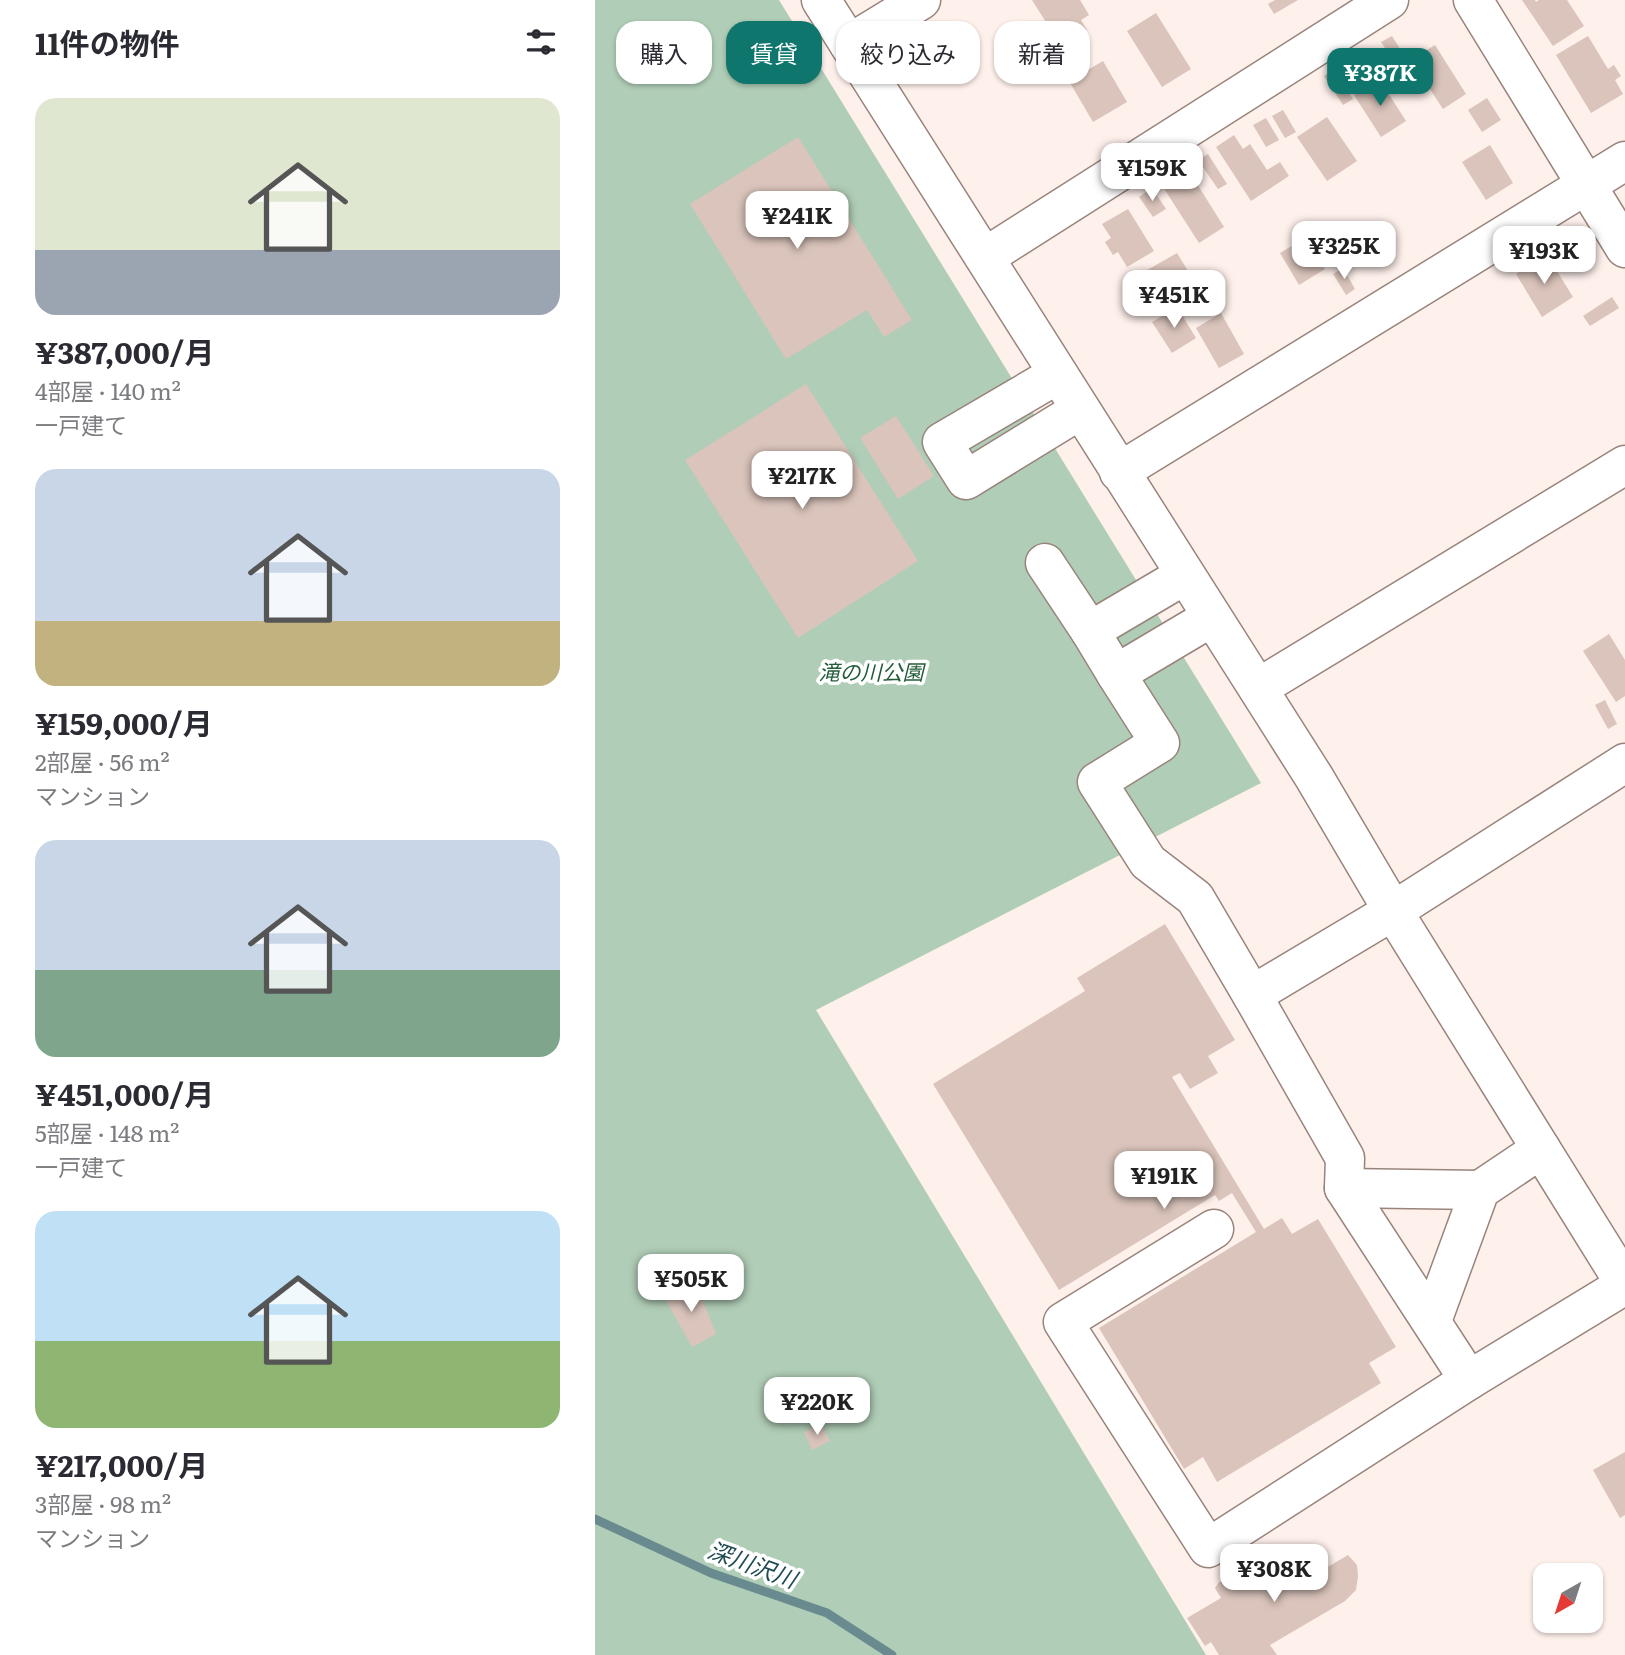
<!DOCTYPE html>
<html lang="ja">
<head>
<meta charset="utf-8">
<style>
  body { margin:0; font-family:Literata,"Noto Sans JP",serif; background:#f7f7f7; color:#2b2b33; height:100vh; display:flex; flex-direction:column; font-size:26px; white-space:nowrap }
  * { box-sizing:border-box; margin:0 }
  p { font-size:23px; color:#7c7c81 }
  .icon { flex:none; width:38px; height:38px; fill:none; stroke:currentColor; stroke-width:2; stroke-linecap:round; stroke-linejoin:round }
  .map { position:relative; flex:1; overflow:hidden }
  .panel { display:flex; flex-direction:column; background:#fff; width:595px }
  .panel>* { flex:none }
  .hud { position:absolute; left:21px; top:21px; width:665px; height:63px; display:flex; gap:14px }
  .needle { width:46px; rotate:219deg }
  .fabs { position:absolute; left:938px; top:1563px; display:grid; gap:14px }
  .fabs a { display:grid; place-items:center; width:70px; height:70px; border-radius:14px; background:#fff; box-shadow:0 2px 5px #0004; font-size:35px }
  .price { position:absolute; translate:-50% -60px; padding:0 16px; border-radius:14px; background:#fff; color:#222; font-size:23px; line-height:46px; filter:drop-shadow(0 2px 4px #0008) }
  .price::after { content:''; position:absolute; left:50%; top:42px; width:21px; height:16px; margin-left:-10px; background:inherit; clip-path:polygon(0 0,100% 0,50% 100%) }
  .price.selected { background:#0f766e; color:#fff }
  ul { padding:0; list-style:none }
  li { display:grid; align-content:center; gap:14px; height:371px; padding:0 35px }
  li span { display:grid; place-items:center; height:217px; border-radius:21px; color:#555 }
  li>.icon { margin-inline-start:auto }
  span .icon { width:126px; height:126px; fill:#fffc; stroke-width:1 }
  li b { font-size:30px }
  h2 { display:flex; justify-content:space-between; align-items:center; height:84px; padding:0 35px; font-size:30px }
  .chip { padding:0 24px; border-radius:21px; background:#fff; box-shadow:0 2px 5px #0004; font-size:24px; line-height:63px }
  .chip.selected { background:#0f766e; color:#fff }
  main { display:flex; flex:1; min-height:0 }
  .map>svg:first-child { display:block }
  .green { fill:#b0cdb7 }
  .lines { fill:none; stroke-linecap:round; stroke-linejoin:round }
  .stream { stroke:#698b8f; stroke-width:9 }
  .building { fill:#dac4bb }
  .minor-casing { stroke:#99847c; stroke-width:41 }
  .minor { stroke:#fff; stroke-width:38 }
  .labels { text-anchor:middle; stroke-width:7; stroke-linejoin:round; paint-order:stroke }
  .park-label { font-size:21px; font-style:italic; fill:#225c38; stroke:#fff }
  .water-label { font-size:23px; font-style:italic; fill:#1d4b51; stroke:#fff }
</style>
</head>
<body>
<main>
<section class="panel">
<h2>11件の物件<svg class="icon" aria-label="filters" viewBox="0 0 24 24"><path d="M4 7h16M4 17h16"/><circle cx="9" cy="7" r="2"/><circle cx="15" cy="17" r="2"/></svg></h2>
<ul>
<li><span style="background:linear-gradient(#dfe7d0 70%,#9aa5b1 0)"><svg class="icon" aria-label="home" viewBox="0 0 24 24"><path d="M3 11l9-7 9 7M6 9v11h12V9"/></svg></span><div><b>¥387,000/月</b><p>4部屋 · 140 m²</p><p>一戸建て</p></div></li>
<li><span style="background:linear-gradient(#c9d6e8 70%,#c2b280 0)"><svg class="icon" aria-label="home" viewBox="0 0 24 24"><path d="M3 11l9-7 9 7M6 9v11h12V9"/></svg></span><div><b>¥159,000/月</b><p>2部屋 · 56 m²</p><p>マンション</p></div></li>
<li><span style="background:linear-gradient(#c9d6e8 60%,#7fa58c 0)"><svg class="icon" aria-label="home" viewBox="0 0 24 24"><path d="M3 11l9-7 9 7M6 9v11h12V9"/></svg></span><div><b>¥451,000/月</b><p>5部屋 · 148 m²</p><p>一戸建て</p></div></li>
<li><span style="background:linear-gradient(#bfe0f5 60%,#8fb573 0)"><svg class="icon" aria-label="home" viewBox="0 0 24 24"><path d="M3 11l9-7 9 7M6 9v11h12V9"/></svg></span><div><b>¥217,000/月</b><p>3部屋 · 98 m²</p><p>マンション</p></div></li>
</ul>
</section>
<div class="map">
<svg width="1030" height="1655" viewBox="0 0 1030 1655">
  <rect width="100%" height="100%" fill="#fef0eb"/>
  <!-- green -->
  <polygon class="green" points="0,0 184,0 666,783 221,1010 611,1655 0,1655"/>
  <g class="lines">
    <!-- stream -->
    <polyline class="stream" points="0,1519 116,1573 232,1613 297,1655"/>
  </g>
  <!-- building -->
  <g class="building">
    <polygon points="437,0 485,0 494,15 486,20 492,30 466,46"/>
    <polygon points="680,0 703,0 679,14 673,4"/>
    <polygon points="927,0 940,0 941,2 944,0 972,0 989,26 958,46"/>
    <polygon points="561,13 596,69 567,87 532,31"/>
    <polygon points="797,36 814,63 804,69 786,42"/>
    <polygon points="993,36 1013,69 1019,65 1026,76 1020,80 1028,94 996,113 961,55"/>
    <polygon points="840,45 871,94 848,109 816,60"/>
    <polygon points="508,61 532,102 498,122 474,81"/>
    <polygon points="738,70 758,99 748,105 729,76"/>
    <polygon points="784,79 811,121 786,137 759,95"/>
    <polygon points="892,98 906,120 887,132 873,110"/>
    <polygon points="688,110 701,132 690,138 677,116"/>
    <polygon points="732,117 762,161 732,181 702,137"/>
    <polygon points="671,118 684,140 671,147 658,125"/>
    <polygon points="639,135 648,149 655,144 672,170 685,162 694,176 656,201 621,147"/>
    <polygon points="203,137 317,320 289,337 272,310 191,359 95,204"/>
    <polygon points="895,145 918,183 891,200 867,162"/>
    <polygon points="613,154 632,184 623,189 603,160"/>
    <polygon points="594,171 629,227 604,243 568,187"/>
    <polygon points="557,188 571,209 558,217 544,197"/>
    <polygon points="533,209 559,251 532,267 523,252 518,255 510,242 516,238 507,224"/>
    <polygon points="710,238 730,269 704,285 685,253"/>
    <polygon points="582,253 603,287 554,316 533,281"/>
    <polygon points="952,255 978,297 947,317 921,274"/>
    <polygon points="748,268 760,289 751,295 738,274"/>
    <polygon points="1017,297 1024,308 995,326 988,316"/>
    <polygon points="582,307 601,338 577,353 557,322"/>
    <polygon points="626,313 649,354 624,368 601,328"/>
    <polygon points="211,384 323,561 203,638 90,460"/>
    <polygon points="301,416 339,476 303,499 265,438"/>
    <polygon points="1014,634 1030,660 1030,696 1021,702 988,651"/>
    <polygon points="1010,700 1022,724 1013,729 1000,705"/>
    <polygon points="570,924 640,1040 613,1056 623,1073 595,1089 585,1073 577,1077 669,1229 687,1218 697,1234 723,1219 801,1347 774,1363 786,1383 622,1482 608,1457 589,1469 504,1328 661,1232 637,1193 624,1201 620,1195 464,1290 338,1084 490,991 482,978"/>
    <polygon points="93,1283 107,1299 121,1334 97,1347 69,1297"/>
    <polygon points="226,1424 235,1441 217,1450 209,1432"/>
    <polygon points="1030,1452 1030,1515 1025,1518 998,1470"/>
    <polygon points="710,1547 724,1556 731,1568 753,1555 762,1565 763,1576 761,1590 750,1601 675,1645 682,1655 624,1655 616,1642 610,1646 592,1618 626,1598 620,1588 624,1582 632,1581 638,1590"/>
  </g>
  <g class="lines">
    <defs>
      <g id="minor">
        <polyline points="226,0 719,777 798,911 1030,1284"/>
        <polyline points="878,0 1030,248"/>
        <polyline points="254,44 326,0"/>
        <polyline points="390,257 794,0"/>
        <polyline points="463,374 347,442 371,480 485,410"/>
        <polyline points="524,472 1030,161"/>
        <polyline points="450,563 495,631"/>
        <polyline points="590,575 495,631 521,674 617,617"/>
        <polyline points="521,674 565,743 502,782 553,862 600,898 657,995"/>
        <polyline points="663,688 1030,465"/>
        <polyline points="749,1188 885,1190"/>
        <polyline points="619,1229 468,1322 613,1548 874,1380 749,1188 750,1158 657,995 798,911 1030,763"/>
        <polyline points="837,1321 885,1190 946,1149"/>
        <polyline points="874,1380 1030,1285"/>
      </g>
    </defs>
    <!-- minor casing -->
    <use href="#minor" class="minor-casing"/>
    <!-- minor -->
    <use href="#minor" class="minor"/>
  </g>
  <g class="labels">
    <!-- park labels -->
    <g class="park-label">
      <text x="276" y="680">滝の川公園</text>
    </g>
    <!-- water labels -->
    <g class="water-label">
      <text transform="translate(157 1565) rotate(20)" y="8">深川沢川</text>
    </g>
  </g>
</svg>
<div class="fabs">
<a><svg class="needle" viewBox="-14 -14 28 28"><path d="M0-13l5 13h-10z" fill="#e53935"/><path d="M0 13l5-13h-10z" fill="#7c7c81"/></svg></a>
</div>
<b class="price selected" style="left:785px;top:108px">¥387K</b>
<b class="price" style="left:557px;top:203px">¥159K</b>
<b class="price" style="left:202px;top:251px">¥241K</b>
<b class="price" style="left:749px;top:281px">¥325K</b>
<b class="price" style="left:949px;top:286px">¥193K</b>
<b class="price" style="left:579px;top:330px">¥451K</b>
<b class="price" style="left:207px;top:511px">¥217K</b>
<b class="price" style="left:569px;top:1211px">¥191K</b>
<b class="price" style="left:96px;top:1314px">¥505K</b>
<b class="price" style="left:222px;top:1437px">¥220K</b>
<b class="price" style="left:679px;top:1604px">¥308K</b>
<div class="hud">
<a class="chip">購入</a>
<a class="chip selected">賃貸</a>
<a class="chip">絞り込み</a>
<a class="chip">新着</a>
</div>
</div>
</main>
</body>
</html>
